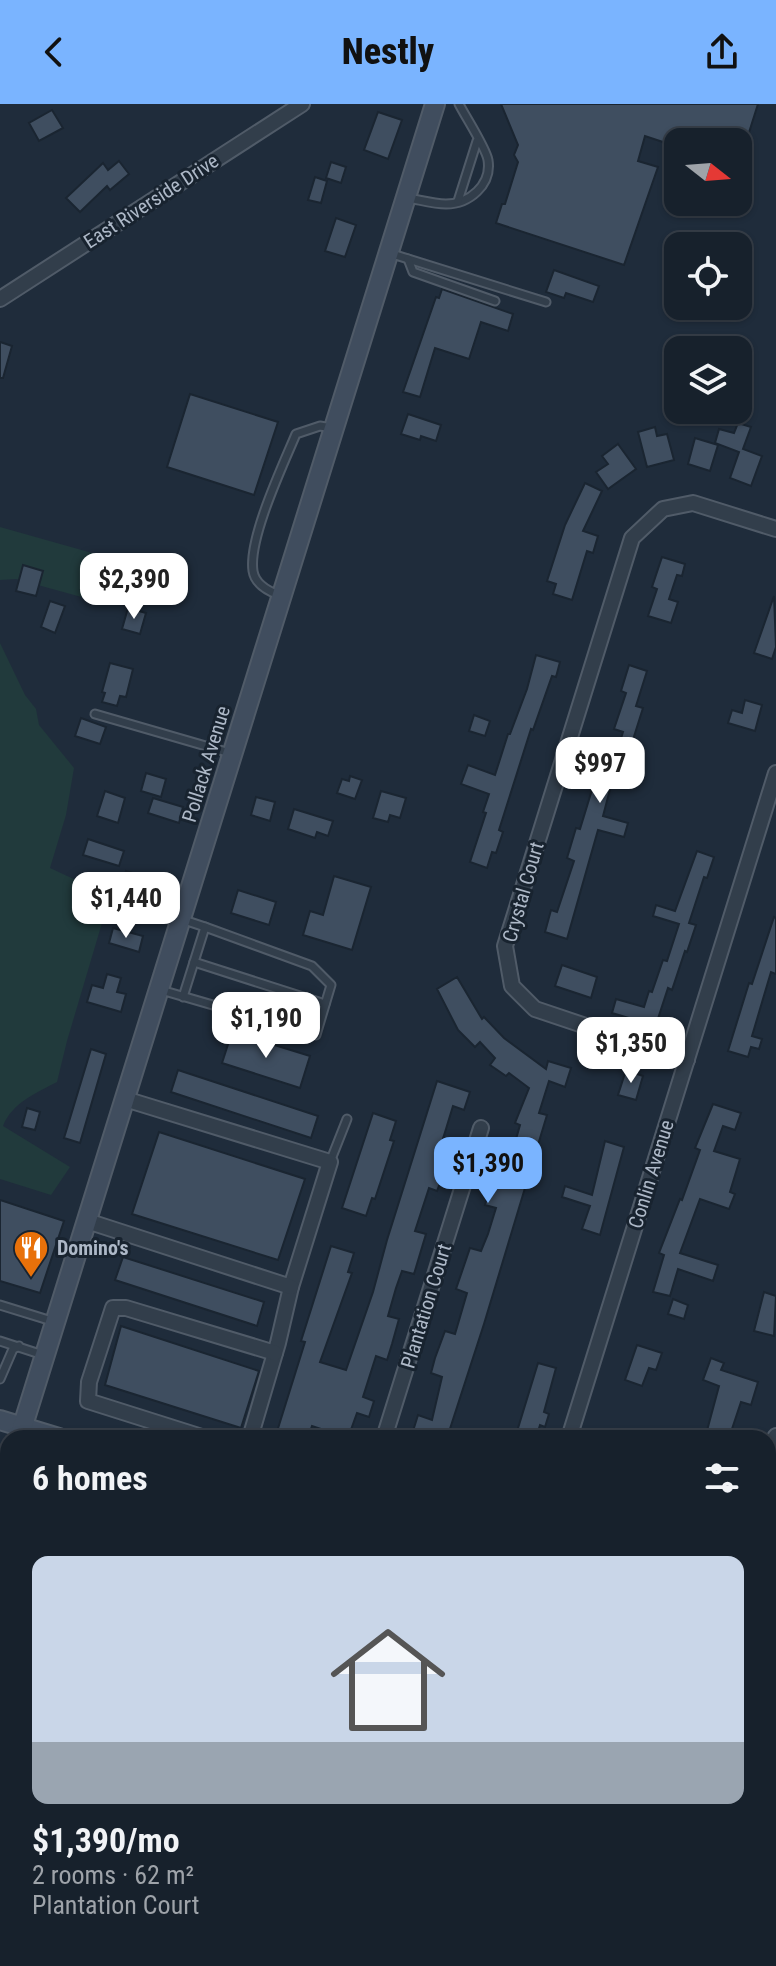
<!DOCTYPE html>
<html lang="en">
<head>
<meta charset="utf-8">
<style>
  body { margin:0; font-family:"Roboto Condensed",sans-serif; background:#242e38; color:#f1f3f6; height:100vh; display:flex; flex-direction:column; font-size:30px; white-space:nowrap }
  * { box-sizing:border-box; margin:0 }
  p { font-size:26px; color:#9ea3a9 }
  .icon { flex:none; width:44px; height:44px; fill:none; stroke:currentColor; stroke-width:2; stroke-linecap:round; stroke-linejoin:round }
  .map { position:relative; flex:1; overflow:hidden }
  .sheet { position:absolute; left:0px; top:1326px; width:776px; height:536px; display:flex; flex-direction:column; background:#17212c; border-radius:24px 24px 0 0; box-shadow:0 2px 6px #0004,0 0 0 2px #363e48 }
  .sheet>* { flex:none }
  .needle { width:52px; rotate:107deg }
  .controls { position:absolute; left:664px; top:24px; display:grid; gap:16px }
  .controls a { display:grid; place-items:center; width:88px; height:88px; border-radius:16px; background:#17212c; box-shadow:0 2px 6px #0004,0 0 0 2px #363e48; font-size:40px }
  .price { position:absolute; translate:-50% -68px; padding:0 18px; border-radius:16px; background:#fff; color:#222; font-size:26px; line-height:52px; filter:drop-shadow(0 2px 4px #0008) }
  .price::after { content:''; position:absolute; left:50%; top:48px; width:24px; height:18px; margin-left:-12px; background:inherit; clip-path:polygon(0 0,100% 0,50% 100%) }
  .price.current { background:#7ab4ff; color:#111 }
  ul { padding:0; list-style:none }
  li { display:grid; align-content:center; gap:16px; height:424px; padding:0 32px }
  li+li { border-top:2px solid #363e48 }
  li span { display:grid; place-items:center; height:248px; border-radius:16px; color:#555 }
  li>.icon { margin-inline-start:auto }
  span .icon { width:144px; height:144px; fill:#fffc; stroke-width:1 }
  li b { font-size:34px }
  h2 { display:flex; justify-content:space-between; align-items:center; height:96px; padding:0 32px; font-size:34px }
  header { display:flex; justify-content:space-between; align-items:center; height:104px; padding:0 32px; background:#7ab4ff; color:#111; font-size:36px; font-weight:800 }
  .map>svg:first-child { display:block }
  .green { fill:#213a3c }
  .building { fill:#3f4e60; stroke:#1a2531; stroke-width:2 }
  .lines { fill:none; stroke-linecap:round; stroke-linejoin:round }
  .lane-casing { stroke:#505b68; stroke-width:11 }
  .street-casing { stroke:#505b68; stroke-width:18 }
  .secondary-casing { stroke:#505b68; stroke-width:22 }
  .path { stroke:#3e5759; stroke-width:2; stroke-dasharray:6 6; stroke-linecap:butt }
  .lane { stroke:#323e4b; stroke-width:7 }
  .street { stroke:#323e4b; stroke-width:14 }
  .secondary { stroke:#404d5e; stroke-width:18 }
  .labels { text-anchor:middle; stroke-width:6; stroke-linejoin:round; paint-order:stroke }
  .street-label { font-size:20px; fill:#adb8c7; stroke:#18232f }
  .poi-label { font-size:20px; font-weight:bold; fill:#adb8c7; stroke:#18232f; text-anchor:start }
</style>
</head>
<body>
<header><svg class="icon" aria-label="back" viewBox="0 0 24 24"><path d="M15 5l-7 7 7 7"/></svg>Nestly<svg class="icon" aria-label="share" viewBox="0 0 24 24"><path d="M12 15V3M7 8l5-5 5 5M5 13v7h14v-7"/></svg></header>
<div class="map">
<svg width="776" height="1862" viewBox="0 0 776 1862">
  <rect width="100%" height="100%" fill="#1f2c3b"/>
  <!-- green -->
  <g class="green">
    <polygon points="0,423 110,454 85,494 16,475 0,476"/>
    <path d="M0,539l25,52 11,14 3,16 35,43 -8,47 -16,53 60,28 -43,145 -10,41c-21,11 -45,21 -54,44l67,41 -19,28 -51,-16z"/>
  </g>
  <!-- building -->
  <g class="building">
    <polygon points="501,0 758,0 746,38 678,38 678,43 645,32 638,57 658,63 624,161 496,119 502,100 505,100 518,58 514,51 518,41"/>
    <polygon points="52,6 63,24 39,37 29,19"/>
    <polygon points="378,8 402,16 388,55 364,46"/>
    <polygon points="119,57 129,70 110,86 107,82 80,108 66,94 103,59 108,66"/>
    <polygon points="331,58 346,63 341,79 326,74"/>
    <polygon points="315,73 327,77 321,99 308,96"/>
    <polygon points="336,114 356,121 345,153 325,147"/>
    <polygon points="554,166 599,182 593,198 566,189 564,194 546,188"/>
    <polygon points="442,185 513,210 508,227 481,218 469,255 435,244 420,293 403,288 436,193 439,194"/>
    <polygon points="0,238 12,242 3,274 0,274"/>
    <polygon points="190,290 278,318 254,391 167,363"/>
    <polygon points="408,310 441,321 436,337 421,332 420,336 401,330"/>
    <polygon points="738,319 751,323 743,345 762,352 751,382 730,374 739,348 715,339 719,325 734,329"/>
    <polygon points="655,323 657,332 667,330 674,356 647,363 638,328"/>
    <polygon points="695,334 718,341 710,367 688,360"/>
    <polygon points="618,340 636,365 608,385 596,368 608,360 602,352"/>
    <polygon points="585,379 602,387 583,427 598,432 593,449 587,447 572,496 553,490 556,480 547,477 565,421"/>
    <polygon points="662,453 685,460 682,472 677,471 669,495 678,498 671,519 648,512 657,485 652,483"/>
    <polygon points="23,461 43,467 36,492 16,487"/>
    <polygon points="774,492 776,543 772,555 754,549"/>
    <polygon points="50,497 65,502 55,529 41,523"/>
    <polygon points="128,504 146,509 140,530 122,525"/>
    <polygon points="536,551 560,558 556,573 552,572 533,626 531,625 499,726 503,728 496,749 492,748 487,764 470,758 486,709 483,708 489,690 461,680 468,661 495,671 508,630 510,630 527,585"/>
    <polygon points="110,559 133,565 126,593 120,592 117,602 102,598 105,589 102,588"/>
    <polygon points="629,561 647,567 636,602 643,604 631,642 634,644 624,678 613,674 603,712 628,719 624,733 598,726 567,835 545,828 551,806 557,808 574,757 567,754 576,724 580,725 602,653 614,657 623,628 614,625 626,589 621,587"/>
    <polygon points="745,596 762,601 755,627 728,619 732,606 742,609"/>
    <polygon points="474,611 490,617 485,632 469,627"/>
    <polygon points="81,614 106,623 100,640 75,632"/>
    <polygon points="146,669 166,675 161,693 141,687"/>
    <polygon points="350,672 362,676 355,695 337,689 342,675 349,677"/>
    <polygon points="105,687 125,694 118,719 97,712"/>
    <polygon points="381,687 406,694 400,714 390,711 388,718 373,714"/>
    <polygon points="256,693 275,698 270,717 251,711"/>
    <polygon points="153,694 183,703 179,719 148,709"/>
    <polygon points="294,705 333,717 328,732 317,728 315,734 288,725"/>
    <polygon points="88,735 124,747 119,762 83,751"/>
    <polygon points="697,747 714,753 707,774 704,773 689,819 696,821 687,848 685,847 672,886 668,884 653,930 637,924 639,917 612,909 616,895 644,903 649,887 652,888 663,856 667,857 679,820 653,812 656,801 675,807"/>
    <polygon points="126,767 160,778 155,792 122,781"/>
    <polygon points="334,772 371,783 352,846 303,831 310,807 323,811"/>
    <polygon points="238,786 276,798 269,821 231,809"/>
    <polygon points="774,813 776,814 776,870 771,868 752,932 762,935 759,945 751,943 748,953 728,947 749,879 752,880"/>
    <polygon points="113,824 143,832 139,848 109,839"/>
    <polygon points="562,861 597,873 591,894 555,882"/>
    <polygon points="107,870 121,874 117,888 126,890 121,908 87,898 92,881 103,884"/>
    <polygon points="457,873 482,915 484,913 504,934 546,965 548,957 571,964 565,983 549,977 539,1009 547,1011 484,1220 447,1334 436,1334 413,1327 418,1311 432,1316 442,1273 431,1269 435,1254 445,1227 455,1230 467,1189 456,1185 470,1144 481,1147 488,1130 496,1104 485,1101 492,1076 496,1060 508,1063 520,1021 515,1019 529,984 509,969 506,972 490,961 495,954 480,938 475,943 458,926 437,885"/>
    <polygon points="232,928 310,952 300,984 222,959"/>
    <polygon points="91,945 106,950 80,1039 64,1034"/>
    <polygon points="178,966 318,1012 311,1034 171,988"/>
    <polygon points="626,966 643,972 636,996 618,991"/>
    <polygon points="437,977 470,988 464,1006 453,1002 446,1025 440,1044 452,1047 437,1087 429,1084 415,1127 426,1130 414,1170 402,1167 396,1184 388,1212 399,1215 392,1240 387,1256 376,1252 363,1293 374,1297 369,1313 357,1309 348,1334 312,1322 308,1334 275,1334 305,1238 301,1237 331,1142 354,1149 348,1168 352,1169 320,1258 346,1266 373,1188 387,1136"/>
    <polygon points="713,1000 741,1009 735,1026 723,1022 714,1047 740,1055 730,1088 735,1090 729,1105 700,1095 680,1149 718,1161 713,1177 678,1165 670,1192 653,1188 664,1151 659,1149 680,1095 682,1096 700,1046 695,1044"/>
    <polygon points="27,1004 40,1008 35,1026 22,1023"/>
    <polygon points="373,1009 396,1017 390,1036 394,1037 375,1095 372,1094 366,1112 342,1104"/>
    <polygon points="159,1028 305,1075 278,1156 132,1110"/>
    <polygon points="605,1037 624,1043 600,1131 582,1125 590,1102 562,1093 565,1082 592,1091"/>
    <polygon points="0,1096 64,1117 40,1189 0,1177"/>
    <polygon points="123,1153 264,1198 257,1222 115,1176"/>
    <polygon points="764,1188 776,1192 774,1232 754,1227"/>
    <polygon points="673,1195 688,1201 684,1215 668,1210"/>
    <polygon points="121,1222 259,1267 241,1324 105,1281"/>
    <polygon points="637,1241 662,1249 656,1266 649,1264 642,1282 625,1276"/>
    <polygon points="711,1254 724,1259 721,1266 758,1278 751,1301 741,1298 729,1334 705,1334 719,1282 703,1276"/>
    <polygon points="538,1259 556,1264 544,1308 549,1310 545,1323 540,1321 536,1334 515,1334"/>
  </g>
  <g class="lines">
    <defs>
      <g id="lane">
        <path d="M408,94c12,2 26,6 38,6 23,0 46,-19 42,-44 -2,-12 -23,-44 -29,-56"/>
        <polyline points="458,97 477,37"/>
        <polyline points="389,149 546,198"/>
        <polyline points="408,155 413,168 495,197"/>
        <path d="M279,491c-11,-4 -24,-11 -26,-24 -5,-32 30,-106 43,-137l24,-8 12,2"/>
        <polyline points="95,610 230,649"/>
        <polyline points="181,815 205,823"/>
        <polyline points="194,858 325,900"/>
        <polyline points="161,886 316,931 331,881 312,862 205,823 183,893"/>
        <polyline points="330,1058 347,1015"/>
        <polyline points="0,1201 55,1218"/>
        <polyline points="0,1237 43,1251"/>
        <polyline points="0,1275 13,1245 19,1242"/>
        <polyline points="0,1427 8,1430"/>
      </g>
      <g id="street">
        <polyline points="0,195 302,0"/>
        <polyline points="687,956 535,905 512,882 505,842 632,434 663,405 693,399 776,425"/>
        <polyline points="125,995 330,1058 291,1183 278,1239 250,1334"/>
        <polyline points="87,1117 291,1183"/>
        <polyline points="205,1334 88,1297 89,1278 113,1204 126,1204 275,1249"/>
        <polyline points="384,1334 481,1024"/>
        <polyline points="569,1334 776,669"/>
        <polyline points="768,1345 776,1332"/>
        <polyline points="0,1717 8,1717"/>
        <polyline points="768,1845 776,1847"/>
        <polyline points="439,1854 446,1862"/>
        <polyline points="502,1862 504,1854"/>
        <polyline points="658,1862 660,1854"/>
      </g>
      <g id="secondary">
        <polyline points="0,1316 59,1334"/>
        <polyline points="19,1334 435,0"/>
        <polyline points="0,1394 8,1370"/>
        <polyline points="768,1558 776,1561"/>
      </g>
    </defs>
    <!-- lane casing -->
    <use href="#lane" class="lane-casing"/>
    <!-- street casing -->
    <use href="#street" class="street-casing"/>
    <!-- secondary casing -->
    <use href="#secondary" class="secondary-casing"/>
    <!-- path -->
    <polyline class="path" points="768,1502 769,1500"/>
    <!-- lane -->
    <use href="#lane" class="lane"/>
    <!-- street -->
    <use href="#street" class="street"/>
    <!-- secondary -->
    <use href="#secondary" class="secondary"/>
  </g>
  <!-- icons -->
  <defs>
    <symbol id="restaurant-pin" viewBox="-11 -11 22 30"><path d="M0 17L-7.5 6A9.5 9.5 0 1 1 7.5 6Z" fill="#e8710a" stroke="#18232f"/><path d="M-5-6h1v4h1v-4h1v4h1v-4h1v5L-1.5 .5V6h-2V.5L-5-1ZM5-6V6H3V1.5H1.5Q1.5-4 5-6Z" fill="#fff"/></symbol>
  </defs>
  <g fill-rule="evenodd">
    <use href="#restaurant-pin" x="11" y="1124" width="40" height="54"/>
  </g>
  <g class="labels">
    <!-- street labels -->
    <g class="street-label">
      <text transform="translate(151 97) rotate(-33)" y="7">East Riverside Drive</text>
      <text transform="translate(206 660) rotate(-73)" y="7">Pollack Avenue</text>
      <text transform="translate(523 788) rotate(-74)" y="7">Crystal Court</text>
      <text transform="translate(651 1070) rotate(-73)" y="7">Conlin Avenue</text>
      <text transform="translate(426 1202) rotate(-73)" y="7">Plantation Court</text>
    </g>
    <!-- poi labels -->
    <g class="poi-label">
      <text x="57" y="1151">Domino's</text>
    </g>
  </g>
</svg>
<div class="controls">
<a><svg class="needle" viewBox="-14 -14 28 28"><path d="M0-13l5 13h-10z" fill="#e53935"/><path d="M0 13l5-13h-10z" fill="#9ea3a9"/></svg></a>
<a><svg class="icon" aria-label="locate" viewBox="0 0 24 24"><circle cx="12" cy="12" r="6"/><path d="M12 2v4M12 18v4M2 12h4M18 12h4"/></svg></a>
<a><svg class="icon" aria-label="layers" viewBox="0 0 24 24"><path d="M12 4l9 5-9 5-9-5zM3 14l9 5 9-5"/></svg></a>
</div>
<b class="price" style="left:134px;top:517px">$2,390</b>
<b class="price" style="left:600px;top:701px">$997</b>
<b class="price" style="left:126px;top:836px">$1,440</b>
<b class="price" style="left:266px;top:956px">$1,190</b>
<b class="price" style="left:631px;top:981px">$1,350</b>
<b class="price current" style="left:488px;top:1101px">$1,390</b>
<section class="sheet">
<h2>6 homes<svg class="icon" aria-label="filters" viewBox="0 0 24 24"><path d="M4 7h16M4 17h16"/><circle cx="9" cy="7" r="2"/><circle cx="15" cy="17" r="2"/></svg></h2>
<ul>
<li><span style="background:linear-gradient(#c9d6e8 75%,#9aa5b1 0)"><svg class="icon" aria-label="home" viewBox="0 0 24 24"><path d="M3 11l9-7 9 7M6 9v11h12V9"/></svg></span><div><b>$1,390/mo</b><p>2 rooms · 62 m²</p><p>Plantation Court</p></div></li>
</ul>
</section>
</div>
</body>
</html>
